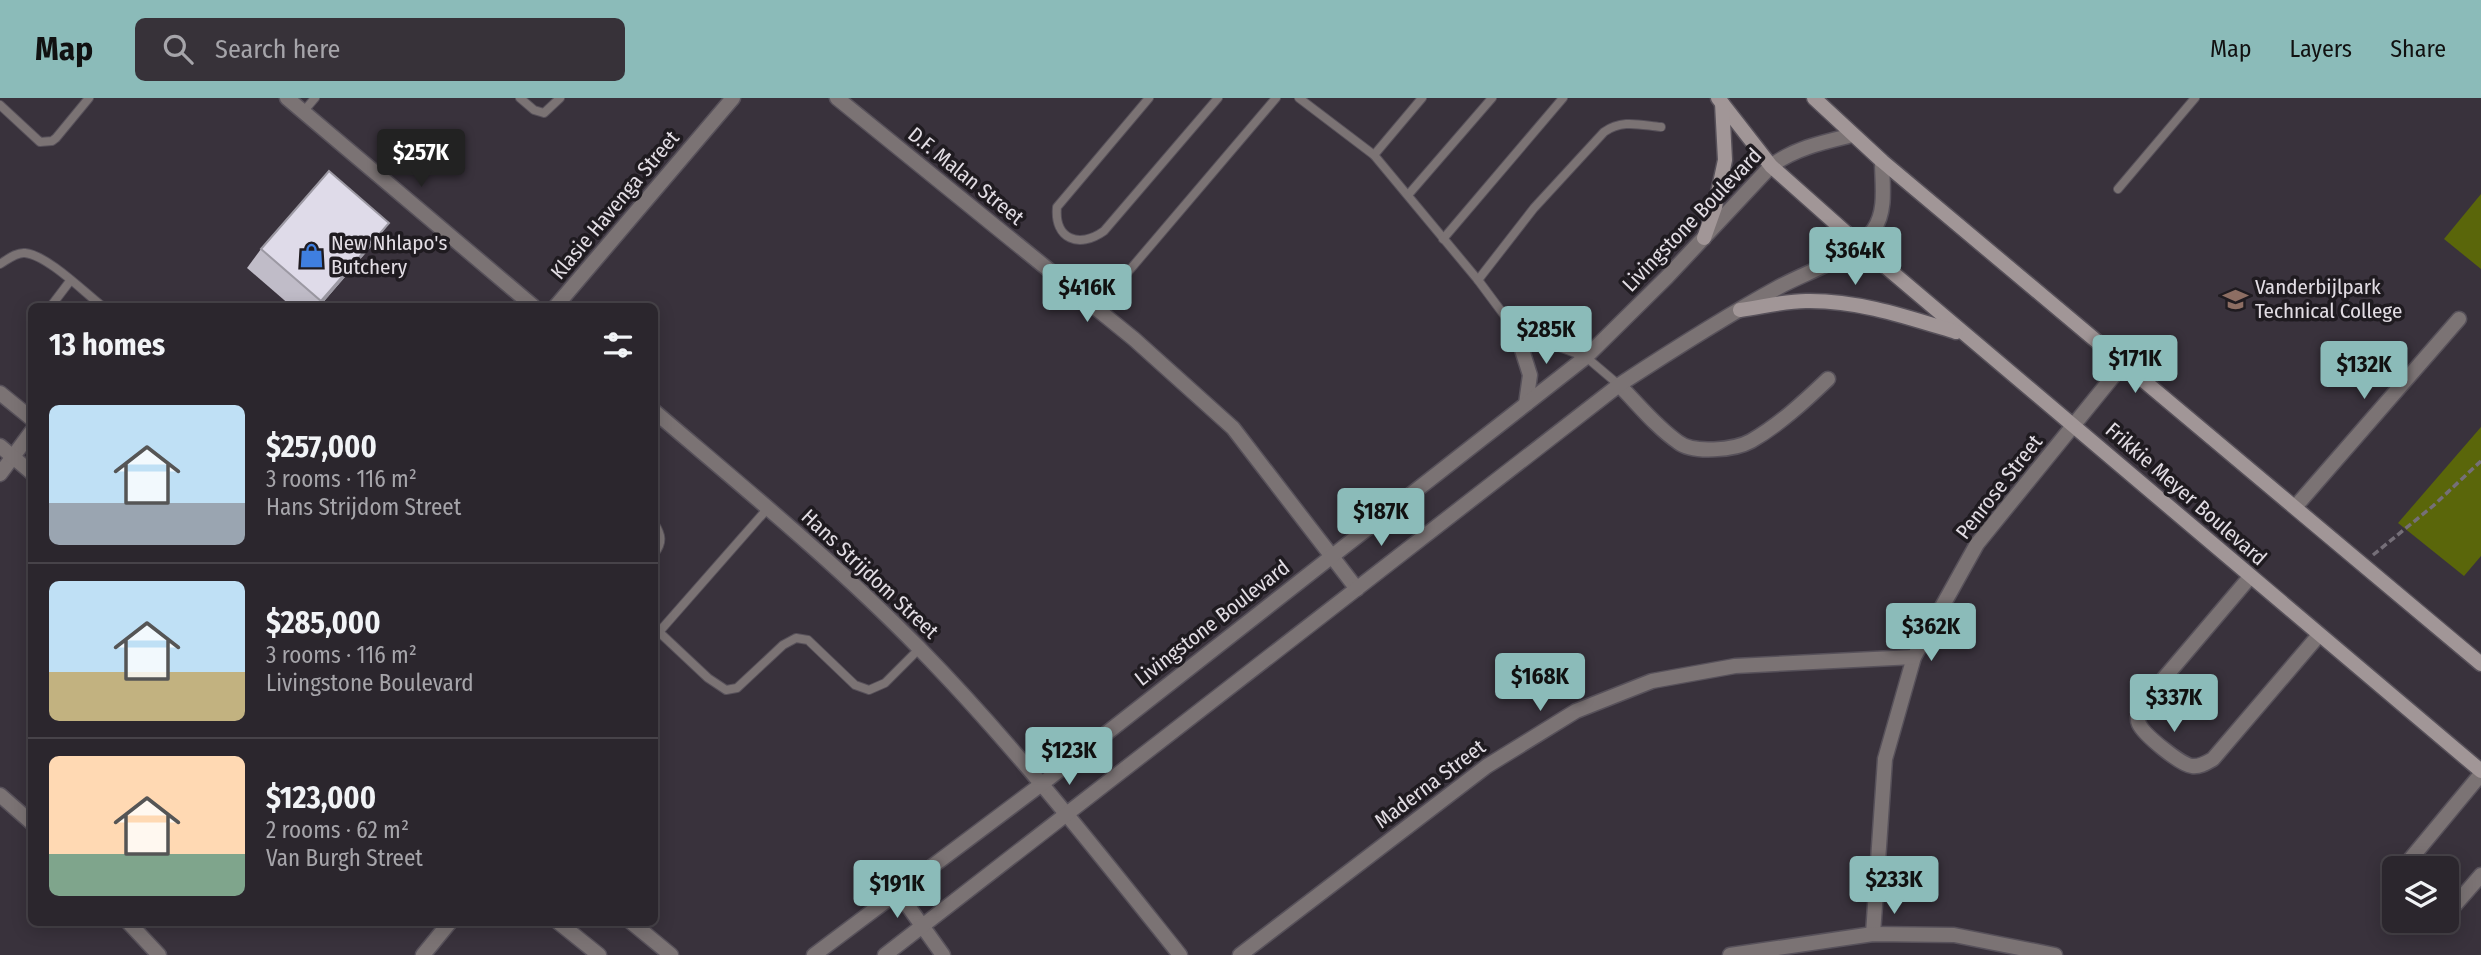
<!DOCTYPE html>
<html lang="en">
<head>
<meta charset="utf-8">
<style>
  body { margin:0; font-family:"Fira Sans Condensed",sans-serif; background:#373239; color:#f1f3f6; height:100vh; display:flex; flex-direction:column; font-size:26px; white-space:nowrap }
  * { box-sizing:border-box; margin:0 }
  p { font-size:23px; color:#a6a5aa }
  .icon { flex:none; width:38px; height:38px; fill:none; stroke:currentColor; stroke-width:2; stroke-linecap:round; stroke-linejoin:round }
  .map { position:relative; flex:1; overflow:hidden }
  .panel { position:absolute; left:28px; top:205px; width:630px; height:623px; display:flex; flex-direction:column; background:#2b262d; border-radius:10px; box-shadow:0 4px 18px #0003,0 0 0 2px #474349 }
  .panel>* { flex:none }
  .tools { position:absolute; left:2382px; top:758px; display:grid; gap:14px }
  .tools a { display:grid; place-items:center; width:77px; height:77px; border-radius:10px; background:#2b262d; box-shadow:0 4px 18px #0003,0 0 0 2px #474349; font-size:35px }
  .price { position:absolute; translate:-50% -60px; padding:0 16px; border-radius:7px; background:#8bbbb9; color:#111; font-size:23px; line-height:46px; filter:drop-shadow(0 2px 4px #0008) }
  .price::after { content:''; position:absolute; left:50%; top:42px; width:21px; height:16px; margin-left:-10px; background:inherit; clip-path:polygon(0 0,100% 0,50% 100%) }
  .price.on { background:#222; color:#fff }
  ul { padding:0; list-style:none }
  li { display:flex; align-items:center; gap:21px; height:175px; padding:0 21px }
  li+li { border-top:2px solid #474349 }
  li span { display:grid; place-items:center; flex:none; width:196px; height:140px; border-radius:10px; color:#555 }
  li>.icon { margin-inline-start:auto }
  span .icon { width:84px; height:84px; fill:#fffc; stroke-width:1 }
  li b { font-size:30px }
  h2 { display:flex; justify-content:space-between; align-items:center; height:84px; padding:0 21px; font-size:30px }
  header { display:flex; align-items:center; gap:42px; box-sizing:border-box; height:98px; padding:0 35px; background:#8bbbb9; color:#111 }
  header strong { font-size:33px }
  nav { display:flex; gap:38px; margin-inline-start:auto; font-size:24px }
  .search { width:490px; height:63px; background:#373239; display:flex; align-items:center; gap:18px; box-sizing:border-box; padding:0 24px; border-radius:10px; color:#a6a5aa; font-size:26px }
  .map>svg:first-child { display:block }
  .green { fill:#5a660a }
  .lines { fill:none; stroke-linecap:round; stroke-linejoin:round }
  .service-casing { stroke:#57515a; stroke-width:10 }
  .minor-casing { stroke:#57515a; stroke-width:17 }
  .tertiary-casing { stroke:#57515a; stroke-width:17 }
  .secondary-casing { stroke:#57515a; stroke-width:17 }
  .path { stroke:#756f78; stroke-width:3.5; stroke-dasharray:7 3.5; stroke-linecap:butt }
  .service { stroke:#7b7374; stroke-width:8 }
  .minor { stroke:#7b7374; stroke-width:14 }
  .tertiary { stroke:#7b7374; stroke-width:14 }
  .secondary { stroke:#a19697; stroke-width:14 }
  .wall { fill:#c0bcc8 }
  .shaded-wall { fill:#9c99a3 }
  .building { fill:#dfdbe9; stroke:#9c99a3; stroke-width:2 }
  .labels { text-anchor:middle; stroke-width:7; stroke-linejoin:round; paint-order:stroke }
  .street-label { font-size:21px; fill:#e2dde4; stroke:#1f1b20 }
  .poi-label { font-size:21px; fill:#e2dde4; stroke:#1f1b20; text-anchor:start }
</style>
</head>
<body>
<header>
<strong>Map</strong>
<div class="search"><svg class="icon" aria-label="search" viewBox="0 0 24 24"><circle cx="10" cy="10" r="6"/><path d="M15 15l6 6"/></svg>Search here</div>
<nav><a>Map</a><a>Layers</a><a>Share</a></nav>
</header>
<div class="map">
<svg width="2481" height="857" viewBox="0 0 2481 857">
  <rect width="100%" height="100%" fill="#39323c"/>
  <!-- green -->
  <g class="green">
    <polygon points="2481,96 2481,171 2444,141"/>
    <polygon points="2481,329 2481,458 2464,478 2398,425"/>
  </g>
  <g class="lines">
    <defs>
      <g id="service">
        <polyline points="520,0 534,12 544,15 560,0"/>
        <path d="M1149,0l-92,109c-3,32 22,42 47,24l114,-133"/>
        <polyline points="1299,0 1374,57 1478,182 1516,233 1586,259 1619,287"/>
        <polyline points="0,7 40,44 52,43 56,40 89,0"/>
        <polyline points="303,14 315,0"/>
        <polyline points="1374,57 1422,0"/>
        <polyline points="2118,91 2195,0"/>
        <polyline points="1408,97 1492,0"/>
        <polyline points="1443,141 1563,0"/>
        <path d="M0,166c7,-4 16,-12 25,-11 22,2 59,39 77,53"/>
        <polyline points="1122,181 1276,0"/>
        <path d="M1478,182l56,-72 70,-76c18,-13 36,-7 57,-5"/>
        <polyline points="51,208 70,183"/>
        <path d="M654,425c8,12 9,20 0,31"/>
        <polyline points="654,531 659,534 768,410"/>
        <polyline points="659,534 708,580 726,592 737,590 783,547 796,540 808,542 855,587 869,592 885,585 920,550"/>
      </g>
      <g id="minor">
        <polyline points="287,0 533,208"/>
        <polyline points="837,0 1134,241 1233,330 1357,491"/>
        <polyline points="556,208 733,0"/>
        <path d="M1619,287c19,19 37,42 59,57 15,12 57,8 73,-1 28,-16 54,-40 77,-62"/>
        <path d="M654,313c90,77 182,152 265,237 94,96 177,202 261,307"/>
        <polyline points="0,376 32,333"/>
        <polyline points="2296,408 2459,221"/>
        <path d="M2250,479l-107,126c-3,7 -7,14 -4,21 5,11 42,41 53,42 8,1 14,-3 21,-7l106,-124"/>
        <polyline points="0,697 32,725"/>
        <polyline points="2403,770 2481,676"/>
        <polyline points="898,794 943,857"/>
        <polyline points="2446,813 2455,807 2481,777"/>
        <polyline points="128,824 159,857"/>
        <polyline points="1873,836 1885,661 1914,559 1977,446 2124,265"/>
        <polyline points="423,857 450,824"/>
        <polyline points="1240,857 1487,668 1576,613 1652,583 1735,568 1914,559"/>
        <polyline points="1730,857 1873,836 1954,837 2055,857"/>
      </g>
      <g id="tertiary">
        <polyline points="1516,233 1530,277 1526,306"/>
        <polyline points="0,295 32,321"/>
        <polyline points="0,348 32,375"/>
        <polyline points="558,824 599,857"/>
        <polyline points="631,824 671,857"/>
        <path d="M814,857l229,-172 543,-426 81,-80 104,-111c24,-18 53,-24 82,-31"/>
        <path d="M885,857l734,-570c52,-34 105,-68 160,-98 29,-16 77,-30 95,-58 13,-19 8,-46 8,-68"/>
      </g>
      <g id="secondary">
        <polyline points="1718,0 1771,68 1860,147 2481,673"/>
        <polyline points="1814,0 1882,63 2481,566"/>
        <polyline points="1704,140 1715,109 1725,62 1722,5"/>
        <path d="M1740,212c22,-3 44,-9 66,-9 52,-1 101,16 150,31"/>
      </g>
    </defs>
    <!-- service casing -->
    <use href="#service" class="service-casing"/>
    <!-- minor casing -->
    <use href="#minor" class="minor-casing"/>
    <!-- tertiary casing -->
    <use href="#tertiary" class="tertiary-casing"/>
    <!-- secondary casing -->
    <use href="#secondary" class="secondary-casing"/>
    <!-- path -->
    <polyline class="path" points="2373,457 2433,408 2481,363"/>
    <!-- service -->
    <use href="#service" class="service"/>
    <!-- minor -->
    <use href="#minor" class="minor"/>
    <!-- tertiary -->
    <use href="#tertiary" class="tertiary"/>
    <!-- secondary -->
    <use href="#secondary" class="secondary"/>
  </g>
  <!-- wall -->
  <polygon class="wall" points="375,144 320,208 291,208 247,170 261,151"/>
  <!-- shaded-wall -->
  <polygon class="shaded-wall" points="389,125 375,144 320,208 317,208"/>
  <!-- building -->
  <polygon class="building" points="329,73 389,125 321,203 261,151"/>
  <!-- icons -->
  <defs>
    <symbol id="shop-bare" viewBox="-9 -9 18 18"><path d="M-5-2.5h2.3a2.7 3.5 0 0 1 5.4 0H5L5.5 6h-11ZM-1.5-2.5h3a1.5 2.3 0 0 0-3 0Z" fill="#3f7fe0" stroke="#1f1b20" stroke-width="2.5" paint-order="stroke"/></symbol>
    <symbol id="university-bare" viewBox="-9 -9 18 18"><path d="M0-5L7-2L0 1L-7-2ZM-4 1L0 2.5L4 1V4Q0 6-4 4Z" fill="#8d6e63" stroke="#1f1b20" stroke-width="2.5" paint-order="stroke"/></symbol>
  </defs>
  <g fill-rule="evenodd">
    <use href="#shop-bare" x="294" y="140" width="35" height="35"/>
    <use href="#university-bare" x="2218" y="184" width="35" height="35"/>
  </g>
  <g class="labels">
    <!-- street labels -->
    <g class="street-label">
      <text transform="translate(966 78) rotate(39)" y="7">D.F. Malan Street</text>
      <text transform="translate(615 107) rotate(-50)" y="7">Klasie Havenga Street</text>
      <text transform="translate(1692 122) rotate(-46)" y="7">Livingstone Boulevard</text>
      <text transform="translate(1999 389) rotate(-52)" y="7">Penrose Street</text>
      <text transform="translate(2186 396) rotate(41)" y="7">Frikkie Meyer Boulevard</text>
      <text transform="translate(870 476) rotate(43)" y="7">Hans Strijdom Street</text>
      <text transform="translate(1212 525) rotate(-38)" y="7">Livingstone Boulevard</text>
      <text transform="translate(1430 686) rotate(-37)" y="7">Maderna Street</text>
    </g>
    <!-- poi labels -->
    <g class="poi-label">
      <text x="331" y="152">New Nhlapo's<tspan x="331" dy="24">Butchery</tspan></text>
      <text x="2255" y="196">Vanderbijlpark<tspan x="2255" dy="24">Technical College</tspan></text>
    </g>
  </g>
</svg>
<div class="tools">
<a><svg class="icon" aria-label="layers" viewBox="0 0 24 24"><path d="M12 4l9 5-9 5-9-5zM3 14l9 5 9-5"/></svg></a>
</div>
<b class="price on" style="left:421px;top:91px">$257K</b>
<b class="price" style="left:1855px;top:189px">$364K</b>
<b class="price" style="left:1087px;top:226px">$416K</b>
<b class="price" style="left:1546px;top:268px">$285K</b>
<b class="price" style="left:2135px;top:297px">$171K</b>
<b class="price" style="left:2364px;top:303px">$132K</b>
<b class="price" style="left:1381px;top:450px">$187K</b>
<b class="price" style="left:1931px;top:565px">$362K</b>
<b class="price" style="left:1540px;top:615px">$168K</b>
<b class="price" style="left:2174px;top:636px">$337K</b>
<b class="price" style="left:1069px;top:689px">$123K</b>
<b class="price" style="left:1894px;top:818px">$233K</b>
<b class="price" style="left:897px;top:822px">$191K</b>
<section class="panel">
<h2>13 homes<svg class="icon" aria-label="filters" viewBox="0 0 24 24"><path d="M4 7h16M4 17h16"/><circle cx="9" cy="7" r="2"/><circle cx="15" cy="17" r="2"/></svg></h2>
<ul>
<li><span style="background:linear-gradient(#bfe0f5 70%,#9aa5b1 0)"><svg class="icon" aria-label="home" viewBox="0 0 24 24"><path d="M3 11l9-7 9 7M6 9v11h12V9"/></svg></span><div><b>$257,000</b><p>3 rooms · 116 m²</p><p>Hans Strijdom Street</p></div></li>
<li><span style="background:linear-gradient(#bfe0f5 65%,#c2b280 0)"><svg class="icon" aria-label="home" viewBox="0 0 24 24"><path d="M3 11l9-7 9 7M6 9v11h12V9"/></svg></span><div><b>$285,000</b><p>3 rooms · 116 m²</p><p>Livingstone Boulevard</p></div></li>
<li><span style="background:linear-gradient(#ffd9b3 70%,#7fa58c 0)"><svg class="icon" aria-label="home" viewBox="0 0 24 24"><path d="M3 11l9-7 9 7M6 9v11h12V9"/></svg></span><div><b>$123,000</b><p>2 rooms · 62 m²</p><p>Van Burgh Street</p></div></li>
</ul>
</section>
</div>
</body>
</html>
